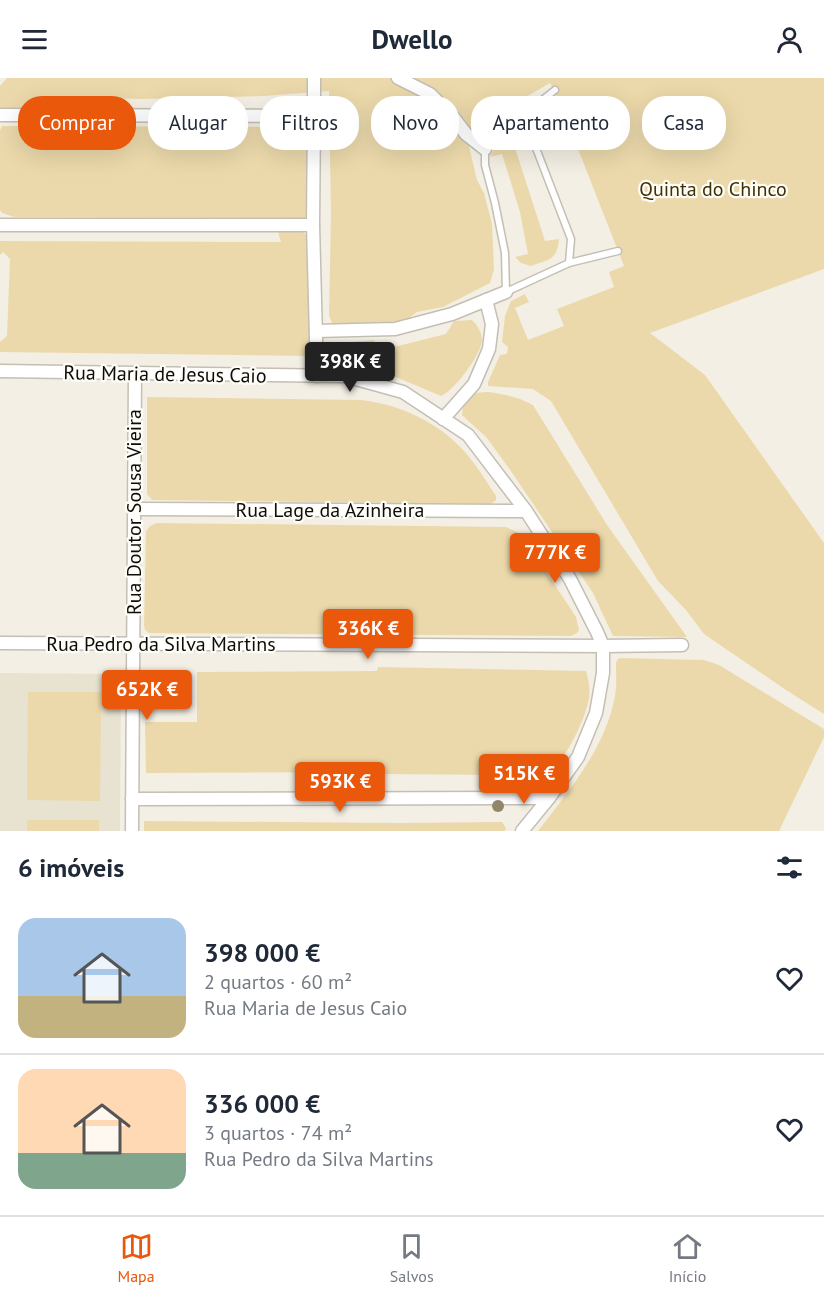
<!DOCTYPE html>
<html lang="pt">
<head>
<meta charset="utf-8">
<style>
  body { margin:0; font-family:"PT Sans",sans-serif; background:#f2f2f3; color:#1f2937; height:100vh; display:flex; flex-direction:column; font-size:22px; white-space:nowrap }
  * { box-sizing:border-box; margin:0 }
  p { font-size:20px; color:#747a83 }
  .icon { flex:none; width:33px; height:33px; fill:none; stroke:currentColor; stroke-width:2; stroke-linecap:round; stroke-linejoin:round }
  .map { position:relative; height:753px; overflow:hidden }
  .drawer { display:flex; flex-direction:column; background:#fff; flex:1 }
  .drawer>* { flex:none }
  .guide { position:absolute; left:18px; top:18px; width:789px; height:54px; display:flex; gap:12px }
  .price { position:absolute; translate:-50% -51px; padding:0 14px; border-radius:6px; background:#ea580c; color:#fff; font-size:20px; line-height:39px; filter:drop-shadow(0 2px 3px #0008) }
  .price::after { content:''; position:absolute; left:50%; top:36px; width:18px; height:14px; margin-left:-9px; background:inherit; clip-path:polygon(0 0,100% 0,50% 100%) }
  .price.selected { background:#222; color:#fff }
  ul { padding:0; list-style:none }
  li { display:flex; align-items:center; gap:18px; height:150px; padding:0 18px }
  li+li { border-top:2px solid #e0e1e3 }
  li span { display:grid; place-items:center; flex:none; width:168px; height:120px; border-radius:18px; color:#555 }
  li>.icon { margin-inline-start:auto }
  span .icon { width:72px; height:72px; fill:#fffc; stroke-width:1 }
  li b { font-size:26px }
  h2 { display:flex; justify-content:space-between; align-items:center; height:72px; padding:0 18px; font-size:26px }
  .pill { padding:0 21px; border-radius:24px; background:#fff; box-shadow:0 6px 24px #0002; font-size:21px; line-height:54px }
  .pill.selected { background:#ea580c; color:#fff }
  header { display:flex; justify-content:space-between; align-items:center; height:78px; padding:0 18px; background:#fff; font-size:27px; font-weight:700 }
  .dock { display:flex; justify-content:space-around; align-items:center; height:84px; border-top:2px solid #e0e1e3; background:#fff; font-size:16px; color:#747a83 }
  .dock a { display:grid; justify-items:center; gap:3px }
  .dock .selected { color:#ea580c }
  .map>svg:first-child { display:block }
  .built { fill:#e8e2d0 }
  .green { fill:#ebd9ab }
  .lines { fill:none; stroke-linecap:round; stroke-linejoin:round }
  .service-casing { stroke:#c3bfb4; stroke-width:9 }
  .minor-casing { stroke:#c3bfb4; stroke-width:15 }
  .service { stroke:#fff; stroke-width:6 }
  .minor { stroke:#fff; stroke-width:12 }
  .tree { fill:#908669 }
  .labels { text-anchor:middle; stroke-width:4.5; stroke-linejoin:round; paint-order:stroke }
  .park-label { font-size:20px; fill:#3e3004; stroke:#fffdf8 }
  .street-label { font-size:20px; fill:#0d0c08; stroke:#fffdf8 }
</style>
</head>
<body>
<header><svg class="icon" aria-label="menu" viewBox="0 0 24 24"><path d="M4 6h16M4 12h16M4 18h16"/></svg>Dwello<svg class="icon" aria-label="person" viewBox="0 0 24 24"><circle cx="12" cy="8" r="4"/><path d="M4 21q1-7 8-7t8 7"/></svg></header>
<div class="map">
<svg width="824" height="753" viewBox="0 0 824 753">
  <rect width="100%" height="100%" fill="#f4efe4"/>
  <!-- built -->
  <polygon class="built" points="0,595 117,596 119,597 121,600 120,753 0,753"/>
  <!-- green -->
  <g class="green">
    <polygon points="7,0 824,0 824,191 650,255 705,297 824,465 824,636 786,612 704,556 686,532 658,503 551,323 533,311 488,308 488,304 500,277 507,276 508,269 502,264 505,238 511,223 525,216 529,224 515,230 528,262 564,248 557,231 614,209 609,194 624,188 558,20 550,5 472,50 466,56 477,102 484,115 492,146 494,191 490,205 443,229 417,234 406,242 368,247 333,248 329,237 331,137 329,13 264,18 143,21 37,19 37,33 8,32 0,29 0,8"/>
    <polygon points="2,48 306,49 307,140 14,139 2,135 0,132 0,52"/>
    <path d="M518,61l6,5 -9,4 30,93 14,-2c-2,22 -10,20 -28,27l-10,-3 -6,-6 13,-3 -8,-42 -18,-58 -12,3 5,-11 13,-6z"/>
    <polygon points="278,154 303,154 308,159 310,278 0,274 0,264 7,258 10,181 3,174 0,177 0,163 281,164"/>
    <path d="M472,242c5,5 10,12 10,20 0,14 -29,52 -41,56l-57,-24 -27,-6 -29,-3 -3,-8v-7l4,-4 45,-4 2,7 6,3 64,-16 8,-13z"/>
    <path d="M488,314c17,2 30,5 45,13l74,120 80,112 -74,-1 -20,-43 -80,-119 -26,-36 -25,-23 1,-7 11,-15z"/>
    <path d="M147,319l214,3c38,4 77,22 103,51 12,13 22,30 32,45v4l-5,4 -339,-4 -5,-6z"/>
    <polygon points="157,445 506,449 519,455 526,463 576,539 579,552 577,555 571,558 149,555 145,552 144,547 146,453 150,448"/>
    <path d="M620,580l84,2 15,5 105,64v8l-45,94h-241c31,-40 68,-84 77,-135 2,-11 1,-22 1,-33l1,-3z"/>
    <path d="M378,589l208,4c3,10 5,22 2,32 -3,15 -23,59 -36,65 -7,4 -16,4 -24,4v3l-150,-1v-2l-232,1 -1,-51h52v-50l180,-1z"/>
    <polygon points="28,614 101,614 100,723 27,722"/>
    <rect x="27" y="742" width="72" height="11"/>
    <polygon points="144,743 400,745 498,744 502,744 506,750 505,753 144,753"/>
  </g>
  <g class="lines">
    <defs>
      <g id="service">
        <polygon points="516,48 529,52 571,161 569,185 506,214 505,175 495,125 485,87 485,65 490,57 495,54"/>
        <polyline points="529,52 536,27 555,12"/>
        <polyline points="569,185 618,173"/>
      </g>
      <g id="minor">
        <polyline points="314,0 314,38"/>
        <polyline points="398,0 430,16 453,39 466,56 485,71"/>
        <polyline points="0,37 314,38 313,147 317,298"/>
        <polyline points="0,147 313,147"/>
        <polyline points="316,253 395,251 452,236 506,214"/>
        <polyline points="0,293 345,298 403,314 468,357 526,433 570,501 597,554 603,568 603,595 596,635 578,679 549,720 522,753"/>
        <polyline points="443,341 474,306 489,271 492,246 486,222"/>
        <polyline points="134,431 526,433"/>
        <polyline points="0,565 603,568 682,567"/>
        <polyline points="132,721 549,720"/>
        <polyline points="132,753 135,295"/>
      </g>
    </defs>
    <!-- service casing -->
    <use href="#service" class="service-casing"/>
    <!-- minor casing -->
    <use href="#minor" class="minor-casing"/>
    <!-- service -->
    <use href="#service" class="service"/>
    <!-- minor -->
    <use href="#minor" class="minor"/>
  </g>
  <!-- trees -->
  <g class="tree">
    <circle cx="543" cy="704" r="6"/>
    <circle cx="498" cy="728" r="6"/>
  </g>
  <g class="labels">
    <!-- park labels -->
    <g class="park-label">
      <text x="713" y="118">Quinta do Chinco</text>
    </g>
    <!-- street labels -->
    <g class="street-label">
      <text transform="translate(165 296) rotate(1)" y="7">Rua Maria de Jesus Caio</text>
      <text x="330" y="439">Rua Lage da Azinheira</text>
      <text transform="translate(134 434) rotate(-90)" y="7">Rua Doutor Sousa Vieira</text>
      <text x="161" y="573">Rua Pedro da Silva Martins</text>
    </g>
  </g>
</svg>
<b class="price selected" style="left:350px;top:315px">398K €</b>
<b class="price" style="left:555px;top:506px">777K €</b>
<b class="price" style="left:368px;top:582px">336K €</b>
<b class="price" style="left:147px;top:643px">652K €</b>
<b class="price" style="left:524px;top:727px">515K €</b>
<b class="price" style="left:340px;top:735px">593K €</b>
<div class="guide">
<a class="pill selected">Comprar</a>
<a class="pill">Alugar</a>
<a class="pill">Filtros</a>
<a class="pill">Novo</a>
<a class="pill">Apartamento</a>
<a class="pill">Casa</a>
</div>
</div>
<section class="drawer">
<h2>6 imóveis<svg class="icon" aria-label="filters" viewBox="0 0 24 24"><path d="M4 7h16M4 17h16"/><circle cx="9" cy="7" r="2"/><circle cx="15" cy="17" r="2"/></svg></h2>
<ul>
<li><span style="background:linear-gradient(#a9c7e8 65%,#c2b280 0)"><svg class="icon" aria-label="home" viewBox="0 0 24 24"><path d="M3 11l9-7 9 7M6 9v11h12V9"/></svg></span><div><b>398 000 €</b><p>2 quartos · 60 m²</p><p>Rua Maria de Jesus Caio</p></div><svg class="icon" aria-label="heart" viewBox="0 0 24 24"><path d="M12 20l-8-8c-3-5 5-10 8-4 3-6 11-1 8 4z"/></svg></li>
<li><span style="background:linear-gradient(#ffd9b3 70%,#7fa58c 0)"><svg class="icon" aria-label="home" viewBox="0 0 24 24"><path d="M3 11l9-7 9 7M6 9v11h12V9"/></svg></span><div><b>336 000 €</b><p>3 quartos · 74 m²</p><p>Rua Pedro da Silva Martins</p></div><svg class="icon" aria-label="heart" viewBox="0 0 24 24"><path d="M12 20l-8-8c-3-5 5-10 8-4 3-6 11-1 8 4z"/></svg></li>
</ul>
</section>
<nav class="dock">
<a class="selected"><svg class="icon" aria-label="map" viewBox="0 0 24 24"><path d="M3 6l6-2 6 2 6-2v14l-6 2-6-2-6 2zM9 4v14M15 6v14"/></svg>Mapa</a>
<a><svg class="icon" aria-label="saved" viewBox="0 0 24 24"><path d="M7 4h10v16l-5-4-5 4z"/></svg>Salvos</a>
<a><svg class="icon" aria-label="home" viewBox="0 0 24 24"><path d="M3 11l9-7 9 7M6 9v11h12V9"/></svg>Início</a>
</nav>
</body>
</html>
